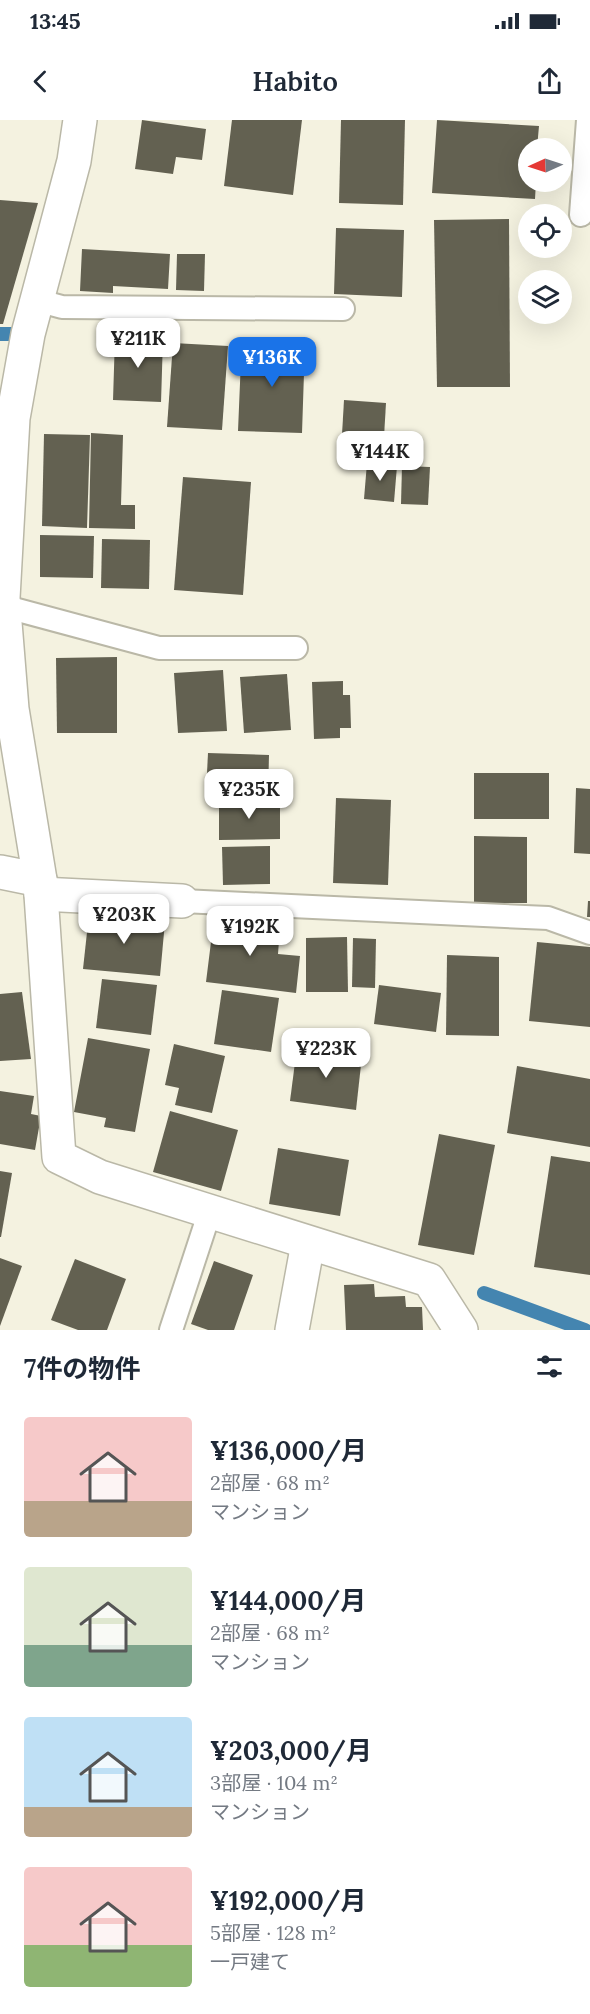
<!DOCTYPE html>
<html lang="ja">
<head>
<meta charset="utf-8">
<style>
  body { margin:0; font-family:Lora,"Noto Sans JP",serif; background:#f6f6f7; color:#1f2937; height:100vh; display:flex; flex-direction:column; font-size:22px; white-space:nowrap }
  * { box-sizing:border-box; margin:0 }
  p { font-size:20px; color:#747a83 }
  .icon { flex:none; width:33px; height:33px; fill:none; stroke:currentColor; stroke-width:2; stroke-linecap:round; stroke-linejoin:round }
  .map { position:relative; height:1210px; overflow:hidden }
  .side { display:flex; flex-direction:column; background:#fff; flex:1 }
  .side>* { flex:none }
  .needle { width:39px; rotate:267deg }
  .fabs { position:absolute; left:518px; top:18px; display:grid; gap:12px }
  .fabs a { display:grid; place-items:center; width:54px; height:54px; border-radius:50%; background:#fff; box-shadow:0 6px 24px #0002; font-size:30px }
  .price { position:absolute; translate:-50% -51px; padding:0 14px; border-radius:12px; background:#fff; color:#222; font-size:20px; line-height:39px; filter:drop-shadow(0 2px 3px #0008) }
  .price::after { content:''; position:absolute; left:50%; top:36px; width:18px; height:14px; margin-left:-9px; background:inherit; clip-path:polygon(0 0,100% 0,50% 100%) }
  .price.selected { background:#1a73e8; color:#fff }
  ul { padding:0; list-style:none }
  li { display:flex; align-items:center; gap:18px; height:150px; padding:0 24px }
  li span { display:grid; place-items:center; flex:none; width:168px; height:120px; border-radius:6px; color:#555 }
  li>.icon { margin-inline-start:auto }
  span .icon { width:72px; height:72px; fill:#fffc; stroke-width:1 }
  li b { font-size:26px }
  h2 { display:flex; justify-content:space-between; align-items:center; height:72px; padding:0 24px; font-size:26px }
  .status { display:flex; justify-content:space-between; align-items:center; height:42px; padding:0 30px; background:#fff; direction:ltr }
  .status svg { height:16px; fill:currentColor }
  header { display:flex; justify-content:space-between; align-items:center; height:78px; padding:0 24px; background:#fff; font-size:27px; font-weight:600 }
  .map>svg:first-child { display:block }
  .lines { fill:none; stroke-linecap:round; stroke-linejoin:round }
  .stream { stroke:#4485b0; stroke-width:14 }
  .building { fill:#636151 }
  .service-casing { stroke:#bab8a7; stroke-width:26 }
  .minor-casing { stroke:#bab8a7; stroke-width:36 }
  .service { stroke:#fff; stroke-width:22 }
  .minor { stroke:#fff; stroke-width:33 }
</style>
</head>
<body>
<div class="status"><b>13:45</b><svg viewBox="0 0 49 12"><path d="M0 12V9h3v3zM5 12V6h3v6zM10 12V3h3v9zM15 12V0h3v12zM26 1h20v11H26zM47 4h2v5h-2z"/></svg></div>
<header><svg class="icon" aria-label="back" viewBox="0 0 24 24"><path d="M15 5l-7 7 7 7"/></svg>Habito<svg class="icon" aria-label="share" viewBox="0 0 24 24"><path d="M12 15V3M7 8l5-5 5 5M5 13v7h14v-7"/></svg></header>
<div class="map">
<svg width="590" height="1210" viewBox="0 0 590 1210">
  <rect width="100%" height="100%" fill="#f4f2e0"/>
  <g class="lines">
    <!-- stream -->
    <g class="stream">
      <polyline points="0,214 15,214"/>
      <polyline points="484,1173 585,1210"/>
    </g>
  </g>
  <!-- building -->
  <g class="building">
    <polygon points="142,0 206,9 202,40 176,37 173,54 135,49"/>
    <polygon points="232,0 302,0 293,75 224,66"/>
    <polygon points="341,0 405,0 403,85 339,83"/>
    <polygon points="437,0 539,6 537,28 528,28 528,62 536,62 535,79 432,73"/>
    <polygon points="0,80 38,83 3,204 0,204"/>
    <polygon points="509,99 510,267 437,267 434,100"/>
    <polygon points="336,108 404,110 402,177 334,174"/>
    <polygon points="82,129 170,134 168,169 113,166 113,173 80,171"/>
    <polygon points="177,134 205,134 204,171 176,170"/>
    <polygon points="115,217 163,219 161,282 113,280"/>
    <polygon points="248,221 305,223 302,313 238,311 241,239 246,237"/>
    <polygon points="173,223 228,226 222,310 167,307"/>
    <polygon points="344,280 386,283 383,334 341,332"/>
    <polygon points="91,313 123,315 121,385 135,385 135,409 89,408"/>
    <polygon points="44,314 90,315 87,408 42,406"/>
    <polygon points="367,343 397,346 394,382 364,379"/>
    <polygon points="402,346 430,347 428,385 401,384"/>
    <polygon points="183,357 251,362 243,475 174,470"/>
    <polygon points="40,415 94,416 93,458 40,457"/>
    <polygon points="102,419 150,420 149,469 101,468"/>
    <polygon points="117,537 117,613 57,613 56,538"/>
    <polygon points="223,550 227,611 178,613 174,553"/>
    <polygon points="287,554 291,610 244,613 240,557"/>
    <polygon points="343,561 343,575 350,575 351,608 340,608 340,618 314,619 312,562"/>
    <polygon points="208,633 269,635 268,675 206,673"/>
    <rect x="474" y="653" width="75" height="46"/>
    <polygon points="576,668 590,669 590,734 574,733"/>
    <polygon points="336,678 391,680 388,765 333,763"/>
    <polygon points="219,681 280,681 280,719 219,720"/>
    <polygon points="474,716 527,717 527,783 474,783"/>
    <polygon points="270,726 270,764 223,765 222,727"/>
    <polygon points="588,781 590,781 590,797 587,797"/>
    <polygon points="89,794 165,802 160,856 83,849"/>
    <polygon points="214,798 280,807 278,834 300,836 296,873 206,862"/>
    <polygon points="347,817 348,872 306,872 306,818"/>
    <polygon points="353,818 376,819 375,868 352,867"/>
    <polygon points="537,822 590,827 590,907 529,901"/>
    <polygon points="447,835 499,837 499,916 446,915"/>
    <polygon points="102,859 157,865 151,915 96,908"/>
    <polygon points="379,865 441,873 436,912 374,904"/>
    <polygon points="222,870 279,878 271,932 214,924"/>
    <polygon points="22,872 31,939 0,941 0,874"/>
    <polygon points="88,918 150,929 135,1012 104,1007 106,998 74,992"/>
    <polygon points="174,924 225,936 212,993 175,985 179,968 165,965"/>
    <polygon points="297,927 362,936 356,990 290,981"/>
    <polygon points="517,946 590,959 590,1027 507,1013"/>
    <polygon points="0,971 34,976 31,994 41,996 35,1030 0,1024"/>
    <polygon points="170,991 238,1010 221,1071 153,1052"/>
    <polygon points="439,1014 495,1025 474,1135 418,1125"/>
    <polygon points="278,1028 349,1040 340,1096 269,1084"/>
    <polygon points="551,1036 590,1042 590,1155 534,1147"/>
    <polygon points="0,1051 12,1053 1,1117 0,1117"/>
    <polygon points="0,1138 22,1146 0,1206"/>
    <polygon points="75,1139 126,1159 107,1210 78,1210 51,1200"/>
    <polygon points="214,1141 253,1155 234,1210 208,1210 191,1204"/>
    <polygon points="374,1164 375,1177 405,1176 406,1187 422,1187 423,1210 346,1210 344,1165"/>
  </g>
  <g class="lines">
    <defs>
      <g id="service">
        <polyline points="581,95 588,0"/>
        <polyline points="36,180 62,187 343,189"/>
        <polyline points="3,486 159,528 296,528"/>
        <polyline points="182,781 548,798 590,813"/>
        <polyline points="171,1210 210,1091"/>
      </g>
      <g id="minor">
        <polyline points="0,752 40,760 12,589 3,478 13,298 28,214 74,41 80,0"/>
        <polyline points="40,760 59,1037 100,1057 429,1160 461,1210"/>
        <polyline points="41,774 182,781"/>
        <polyline points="292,1210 308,1123"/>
      </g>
    </defs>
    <!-- service casing -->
    <use href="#service" class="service-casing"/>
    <!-- minor casing -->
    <use href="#minor" class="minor-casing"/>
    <!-- service -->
    <use href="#service" class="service"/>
    <!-- minor -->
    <use href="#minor" class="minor"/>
  </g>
</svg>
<div class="fabs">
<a><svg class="needle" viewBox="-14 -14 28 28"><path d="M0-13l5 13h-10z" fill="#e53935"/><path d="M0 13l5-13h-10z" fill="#747a83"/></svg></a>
<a><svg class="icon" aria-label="locate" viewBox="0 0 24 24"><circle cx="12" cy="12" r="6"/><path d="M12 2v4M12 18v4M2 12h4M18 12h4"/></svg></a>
<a><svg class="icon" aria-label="layers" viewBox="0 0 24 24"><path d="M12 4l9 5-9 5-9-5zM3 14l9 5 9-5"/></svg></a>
</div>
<b class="price" style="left:138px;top:249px">¥211K</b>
<b class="price selected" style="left:272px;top:268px">¥136K</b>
<b class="price" style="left:380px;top:362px">¥144K</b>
<b class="price" style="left:249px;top:700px">¥235K</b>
<b class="price" style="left:124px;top:825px">¥203K</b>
<b class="price" style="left:250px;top:837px">¥192K</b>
<b class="price" style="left:326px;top:959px">¥223K</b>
</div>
<section class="side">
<h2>7件の物件<svg class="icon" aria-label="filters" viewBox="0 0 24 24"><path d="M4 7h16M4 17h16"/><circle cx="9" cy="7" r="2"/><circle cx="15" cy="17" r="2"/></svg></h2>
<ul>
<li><span style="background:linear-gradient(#f6c9c9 70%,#b9a48a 0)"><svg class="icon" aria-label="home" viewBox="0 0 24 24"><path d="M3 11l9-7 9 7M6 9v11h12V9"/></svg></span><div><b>¥136,000/月</b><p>2部屋 · 68 m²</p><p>マンション</p></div></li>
<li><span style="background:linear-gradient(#dfe7d0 65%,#7fa58c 0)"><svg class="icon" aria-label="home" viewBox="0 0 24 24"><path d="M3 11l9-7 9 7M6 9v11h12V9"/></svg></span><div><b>¥144,000/月</b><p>2部屋 · 68 m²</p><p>マンション</p></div></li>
<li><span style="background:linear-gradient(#bfe0f5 75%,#b9a48a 0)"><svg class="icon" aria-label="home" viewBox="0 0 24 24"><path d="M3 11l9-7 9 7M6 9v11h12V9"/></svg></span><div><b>¥203,000/月</b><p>3部屋 · 104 m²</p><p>マンション</p></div></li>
<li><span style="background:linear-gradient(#f6c9c9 65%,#8fb573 0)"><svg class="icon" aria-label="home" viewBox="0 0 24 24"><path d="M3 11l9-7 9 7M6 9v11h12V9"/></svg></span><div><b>¥192,000/月</b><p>5部屋 · 128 m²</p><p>一戸建て</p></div></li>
</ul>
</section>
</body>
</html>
